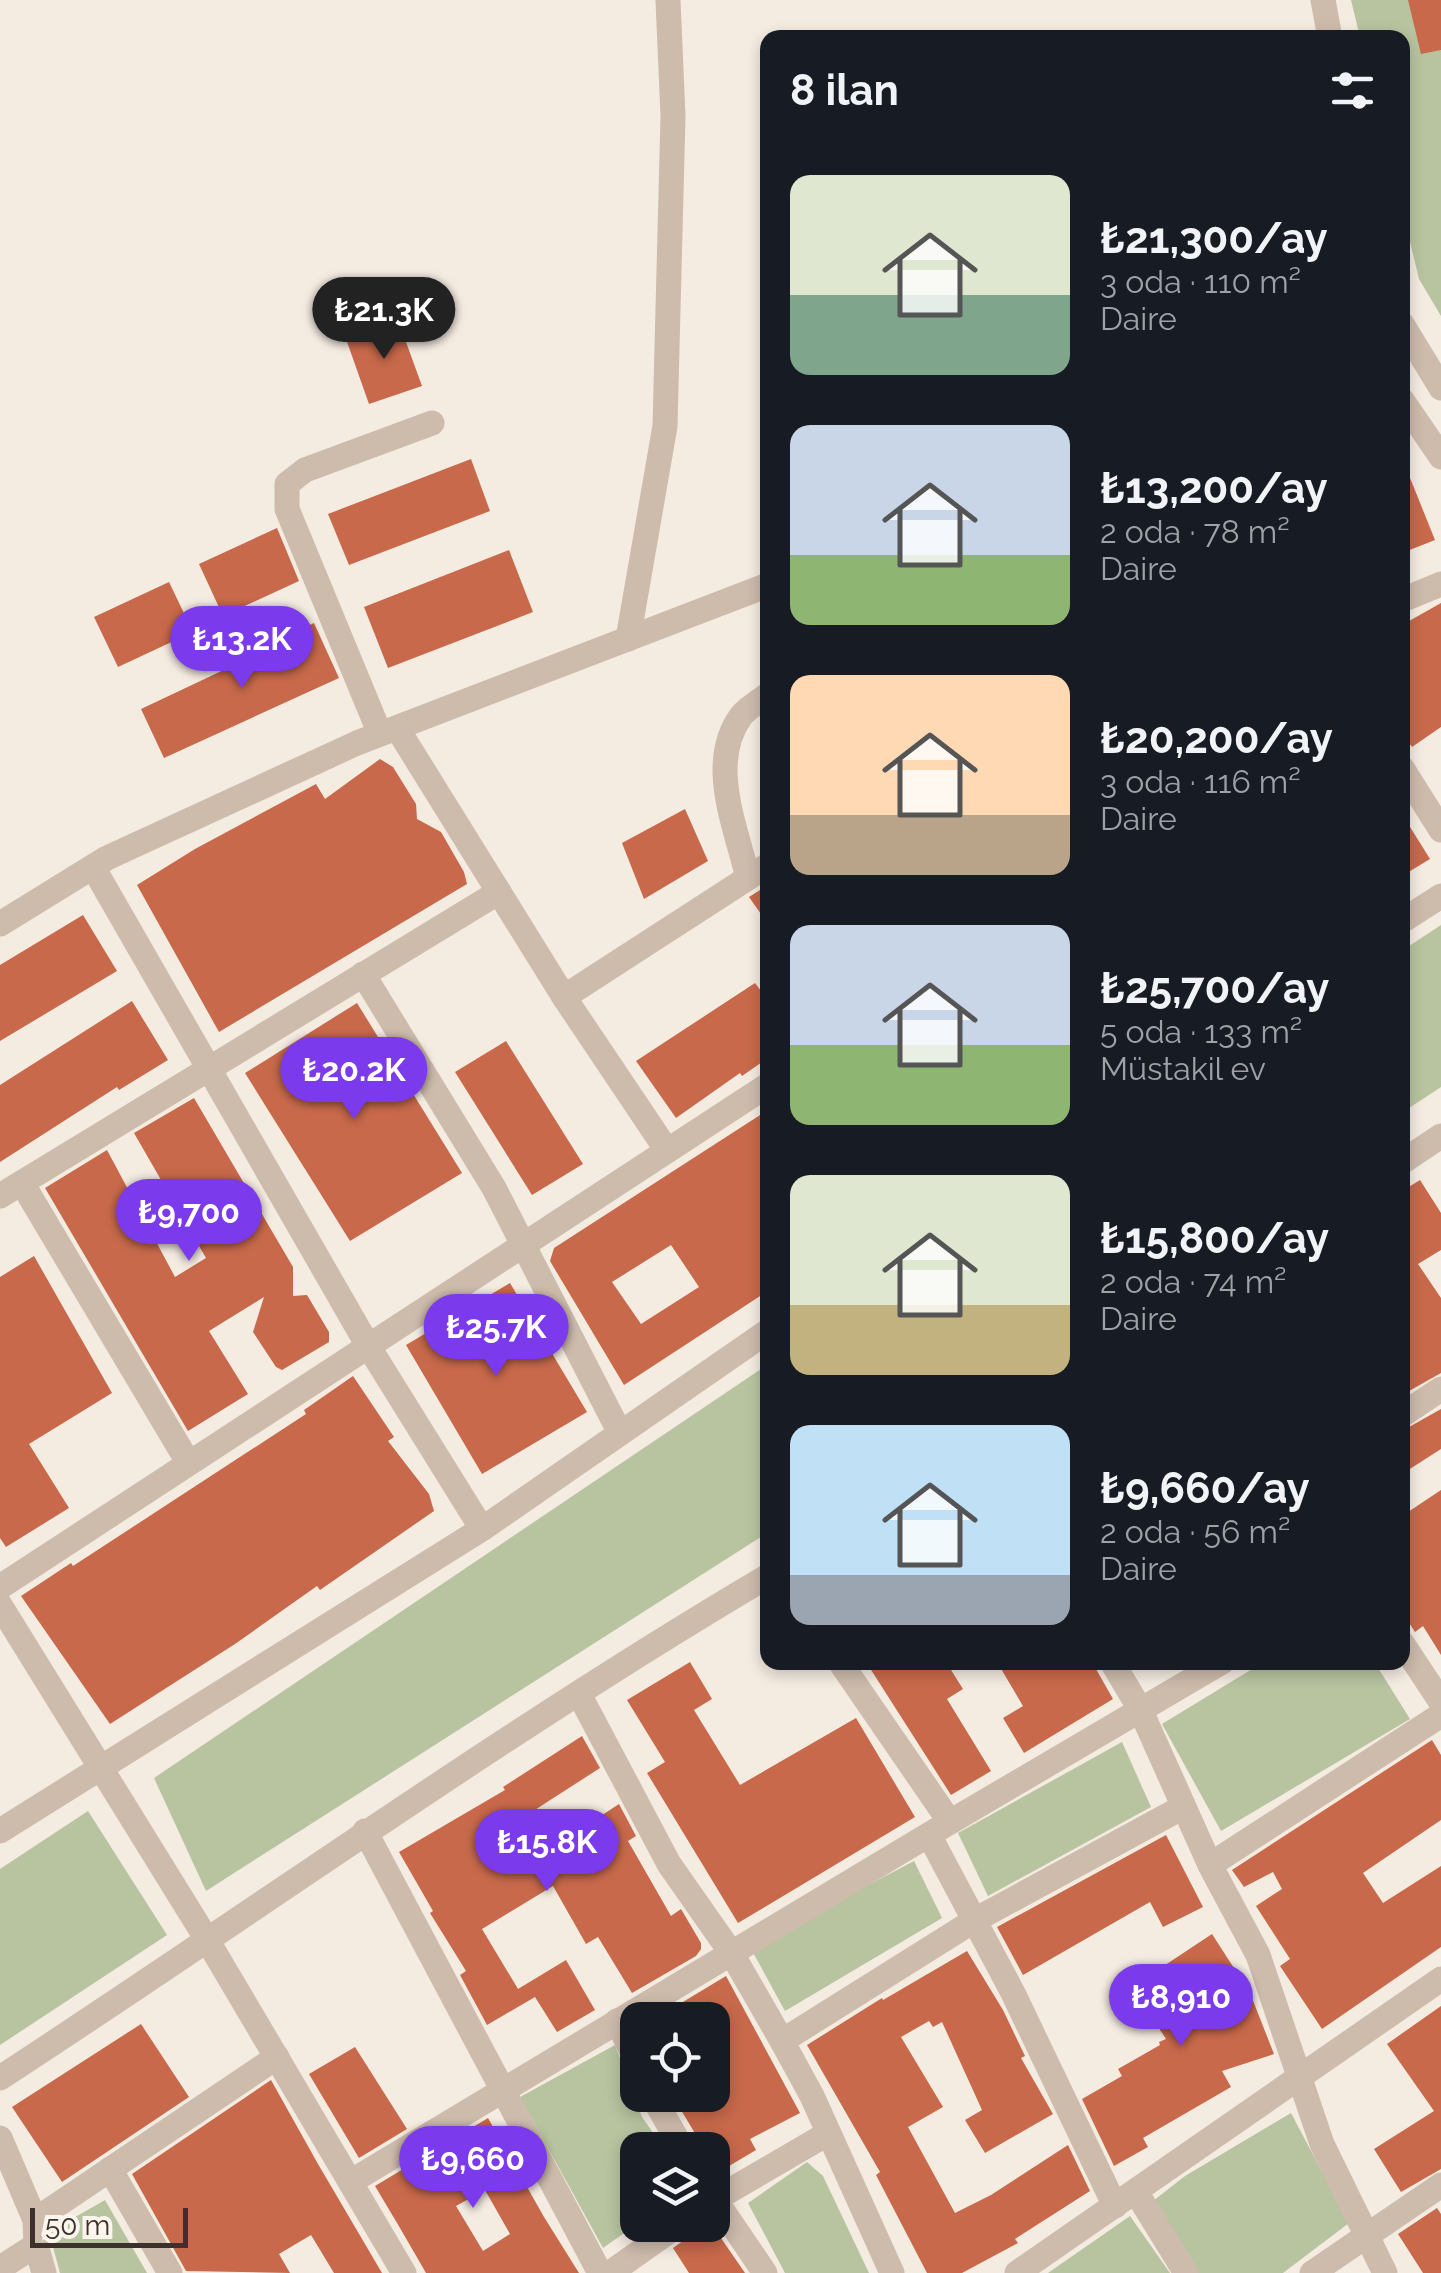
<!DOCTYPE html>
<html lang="tr">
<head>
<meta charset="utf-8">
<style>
  body { margin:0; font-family:Raleway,sans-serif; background:#242831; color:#f1f3f6; height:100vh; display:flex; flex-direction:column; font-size:38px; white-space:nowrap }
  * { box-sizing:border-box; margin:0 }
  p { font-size:32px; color:#9ea1a6 }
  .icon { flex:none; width:55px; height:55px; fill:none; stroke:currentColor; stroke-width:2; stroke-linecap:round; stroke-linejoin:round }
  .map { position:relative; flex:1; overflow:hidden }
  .drawer { position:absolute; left:760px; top:30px; width:650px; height:1640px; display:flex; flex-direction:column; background:#171b24; border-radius:20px; box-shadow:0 5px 15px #0003 }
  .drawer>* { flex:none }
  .buttons { position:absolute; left:620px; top:2002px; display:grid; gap:20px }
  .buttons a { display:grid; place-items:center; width:110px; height:110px; border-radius:20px; background:#171b24; box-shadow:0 5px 15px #0003; font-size:50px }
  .scale { position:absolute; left:30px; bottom:25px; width:158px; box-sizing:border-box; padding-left:10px; border:5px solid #3b302b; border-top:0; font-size:28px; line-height:35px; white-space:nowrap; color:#3b302b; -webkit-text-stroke:8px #fbf5ee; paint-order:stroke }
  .price { position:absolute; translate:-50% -85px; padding:0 22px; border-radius:35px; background:#7c3aed; color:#fff; font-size:32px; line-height:65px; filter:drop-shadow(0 2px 5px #0008) }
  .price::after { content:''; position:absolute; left:50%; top:60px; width:30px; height:22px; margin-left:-15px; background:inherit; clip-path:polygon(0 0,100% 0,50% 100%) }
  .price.current { background:#222; color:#fff }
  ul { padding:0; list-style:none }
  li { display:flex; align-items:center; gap:30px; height:250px; padding:0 30px }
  li span { display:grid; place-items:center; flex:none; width:280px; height:200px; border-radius:20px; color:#555 }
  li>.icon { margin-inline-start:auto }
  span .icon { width:120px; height:120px; fill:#fffc; stroke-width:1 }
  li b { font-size:42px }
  h2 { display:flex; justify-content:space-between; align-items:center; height:120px; padding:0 30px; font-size:42px }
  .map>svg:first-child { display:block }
  .green { fill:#b8c4a0 }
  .building { fill:#c8694b; fill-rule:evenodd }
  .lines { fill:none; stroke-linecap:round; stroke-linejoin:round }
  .minor { stroke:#cdbbac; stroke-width:25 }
</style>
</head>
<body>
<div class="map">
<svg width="1441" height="2273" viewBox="0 0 1441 2273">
  <rect width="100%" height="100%" fill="#f4ebe1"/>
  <!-- green -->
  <g class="green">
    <polygon points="1351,0 1441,0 1441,316 1419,279 1403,213 1402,38 1360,37"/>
    <polygon points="1441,925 1441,1087 1403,1112 1403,950"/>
    <polygon points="767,1365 767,1533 206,1891 154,1778"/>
    <polygon points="1262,1663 1375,1663 1410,1719 1221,1831 1162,1724"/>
    <polygon points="1122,1742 1151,1807 988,1896 958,1833"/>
    <polygon points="88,1811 167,1935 0,2045 0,1869"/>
    <polygon points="914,1861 942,1918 785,2011 750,1947"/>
    <polygon points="615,2045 642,2117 665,2150 638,2150 637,2224 603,2248 520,2097"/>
    <polygon points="1291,2113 1349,2223 1283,2273 1197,2273 1153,2201 1185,2176"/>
    <polygon points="807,2162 823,2176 869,2273 785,2273 748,2203"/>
    <polygon points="105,2200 147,2273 60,2273 49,2232"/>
    <polygon points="1130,2216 1170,2273 1048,2273"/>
  </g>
  <!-- building -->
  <g class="building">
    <polygon points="1408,0 1441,0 1441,50 1421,54"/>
    <polygon points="398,320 422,386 369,404 346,339"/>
    <polygon points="1402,458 1435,540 1402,553"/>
    <polygon points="471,459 490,511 349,565 328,514"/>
    <polygon points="277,528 299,581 223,616 199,564"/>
    <polygon points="509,550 533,612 388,668 364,607"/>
    <polygon points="169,582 193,632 118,667 94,617"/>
    <polygon points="1441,603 1441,727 1412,747 1402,733 1402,625"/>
    <polygon points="314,623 339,678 164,758 141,709 230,667 228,664"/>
    <polygon points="380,759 393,767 416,804 417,819 441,832 464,872 467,884 219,1032 137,885 195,849 316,784 325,799"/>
    <polygon points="685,809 708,861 644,899 622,843"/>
    <polygon points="1402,814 1430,859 1402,876"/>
    <polygon points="768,885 768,924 749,897"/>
    <polygon points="83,915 117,971 0,1041 0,965"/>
    <polygon points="755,983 768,1000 768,1058 742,1076 740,1073 676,1118 636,1061"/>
    <polygon points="132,1001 168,1060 119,1090 117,1087 0,1162 0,1085"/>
    <polygon points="357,1003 462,1173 350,1241 245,1073"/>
    <polygon points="506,1041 583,1164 532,1195 455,1072"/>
    <polygon points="194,1098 293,1267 293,1296 307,1295 329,1332 329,1342 282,1370 276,1367 253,1332 264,1297 209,1331 248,1394 188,1431 45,1188 107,1150 175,1277 206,1258 134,1133"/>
    <path d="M768,1110v181l-144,94 -74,-124 4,-13zM671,1245l28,42 -58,37 -29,-42z"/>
    <polygon points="1420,1180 1441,1213 1441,1250 1418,1264 1441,1298 1441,1373 1402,1395 1402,1191"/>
    <polygon points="34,1256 112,1393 29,1444 69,1508 6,1547 0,1538 0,1277"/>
    <polygon points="510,1283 587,1412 482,1474 406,1345"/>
    <polygon points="353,1376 394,1437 388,1441 429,1494 434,1511 320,1590 317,1586 235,1644 110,1724 21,1596 71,1563 73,1566 306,1414 304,1410"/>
    <polygon points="1441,1409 1441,1449 1402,1474 1402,1431"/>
    <polygon points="1441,1490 1441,1655 1423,1626 1415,1632 1402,1612 1402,1516"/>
    <polygon points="690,1662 712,1699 694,1710 740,1785 856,1718 915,1817 738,1923 647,1773 665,1762 627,1700"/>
    <polygon points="866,1662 946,1662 963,1689 947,1699 991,1771 951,1795"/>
    <polygon points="997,1662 1092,1662 1113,1699 1024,1753 1003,1718 1023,1706"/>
    <polygon points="582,1736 600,1768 499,1833 520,1869 619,1804 636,1836 628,1841 671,1916 681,1909 701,1943 701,1949 696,1956 632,1993 598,1937 586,1944 553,1886 482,1929 518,1989 566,1960 595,2010 557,2032 535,1997 487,2025 460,1975 466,1971 430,1913 433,1911 399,1852 505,1790 503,1787"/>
    <polygon points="1432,1740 1441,1755 1441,1820 1363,1873 1383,1903 1441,1866 1441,1947 1322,2029 1280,1966 1290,1959 1256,1906 1282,1889 1273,1872 1244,1887 1232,1870"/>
    <polygon points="1166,1835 1203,1907 1163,1927 1150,1902 1023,1975 997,1927"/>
    <polygon points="1212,1934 1250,1993 1274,2054 1222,2071 1231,2087 1143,2138 1148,2147 1114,2166 1082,2099 1122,2076 1118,2069 1160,2045 1159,2042 1166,2039 1132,1987"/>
    <polygon points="967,1951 1003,2010 1025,2056 1021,2058 1053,2114 985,2153 965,2120 982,2110 942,2022 933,2027 929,2021 901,2037 943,2107 908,2127 955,2213 991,2195 1068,2145 1090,2191 1015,2239 1018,2243 962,2273 927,2273 876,2175 880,2172 807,2045 882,1998 883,2000"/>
    <polygon points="726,1976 800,2113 750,2139 756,2150 719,2172 712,2162 712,2150 705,2150 678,2105 694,2095 723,2095 716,2082 724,2077 712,2058 712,2020 653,2020"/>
    <polygon points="1441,2006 1441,2169 1401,2192 1374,2149 1434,2111 1387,2044"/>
    <polygon points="141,2024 189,2097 62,2182 12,2107"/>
    <polygon points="355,2047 407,2129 359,2158 309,2074"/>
    <polygon points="271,2080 318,2164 382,2273 334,2273 311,2235 279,2254 290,2273 186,2271 132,2174"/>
    <path d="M488,2118l56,99 35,56h-153l-26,-45 -25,-42zM485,2190l25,44 -27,17 -27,-45z"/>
    <polygon points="1437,2208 1441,2214 1441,2273 1423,2273 1398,2234"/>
    <polygon points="705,2225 712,2225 745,2273 689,2273 673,2248"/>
  </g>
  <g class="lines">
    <!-- minor -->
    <g class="minor">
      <polyline points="1323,0 1330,38"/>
      <polyline points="1402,324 1441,388"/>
      <polyline points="1402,400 1441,457"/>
      <polyline points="1402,600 1441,584"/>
      <polyline points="628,639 665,426 673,116 668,0"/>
      <polyline points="397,728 564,997 666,1149"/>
      <polyline points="380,734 287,509 287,484 305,470 432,423"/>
      <polyline points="1402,768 1441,830"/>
      <polyline points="93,867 367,1344 482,1529"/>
      <path d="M748,878c-12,-51 -41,-115 -7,-162 6,-8 17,-14 25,-20"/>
      <polyline points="1402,921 1441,896"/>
      <polyline points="0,924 107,858 357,743 768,585"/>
      <polyline points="363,974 494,1188 620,1433"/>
      <polyline points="564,997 768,865"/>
      <polyline points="1402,1162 1441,1136"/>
      <polyline points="22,1183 188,1462"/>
      <polyline points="0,1196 499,892"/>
      <polyline points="1402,1415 1441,1389"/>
      <polyline points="0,1587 768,1085"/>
      <polyline points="0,1605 206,1938 404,2273"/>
      <polyline points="1402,1643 1441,1702"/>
      <polyline points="840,1662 950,1822"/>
      <polyline points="1112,1662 1140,1709 1210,1865 1258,1955 1322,2144 1385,2273"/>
      <polyline points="579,1694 669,1864 732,1954 782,2041 812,2096 892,2273"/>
      <polyline points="0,1831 482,1529 768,1331"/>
      <polyline points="365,1831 600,2273"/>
      <polyline points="929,1835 1013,1993 1115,2206"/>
      <polyline points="1210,1865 1441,1715"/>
      <polyline points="617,2021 638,2064"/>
      <polyline points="782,2041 975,1920 1183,1807"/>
      <path d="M0,2078c256,-167 504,-346 768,-502"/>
      <polyline points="652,2095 683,2150"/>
      <polyline points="0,2138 35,2220 36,2245 44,2273"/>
      <polyline points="110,2169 170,2273"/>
      <polyline points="352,2181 950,1822 1222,1662"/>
      <polyline points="1136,2192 1186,2273"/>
      <polyline points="712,2195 765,2273"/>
      <polyline points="712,2201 827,2134"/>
      <polyline points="35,2220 277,2057"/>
      <polyline points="0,2268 36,2245"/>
      <polyline points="610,2273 678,2225"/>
      <polyline points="1017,2273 1441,1979"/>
      <polyline points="1312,2273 1441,2185"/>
    </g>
  </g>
</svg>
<div class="buttons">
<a><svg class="icon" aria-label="locate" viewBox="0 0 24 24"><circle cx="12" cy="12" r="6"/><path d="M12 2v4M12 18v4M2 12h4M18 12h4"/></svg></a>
<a><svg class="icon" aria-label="layers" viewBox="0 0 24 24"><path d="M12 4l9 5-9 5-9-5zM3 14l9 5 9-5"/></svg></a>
</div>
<div class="scale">50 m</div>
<b class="price current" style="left:384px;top:362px">₺21.3K</b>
<b class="price" style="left:242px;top:691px">₺13.2K</b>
<b class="price" style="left:354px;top:1122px">₺20.2K</b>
<b class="price" style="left:189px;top:1264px">₺9,700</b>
<b class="price" style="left:496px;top:1379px">₺25.7K</b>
<b class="price" style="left:547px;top:1894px">₺15.8K</b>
<b class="price" style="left:1181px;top:2049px">₺8,910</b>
<b class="price" style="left:473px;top:2211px">₺9,660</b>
<section class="drawer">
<h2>8 ilan<svg class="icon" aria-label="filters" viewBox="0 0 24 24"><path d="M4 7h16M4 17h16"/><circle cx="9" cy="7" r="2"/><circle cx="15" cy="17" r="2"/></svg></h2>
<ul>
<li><span style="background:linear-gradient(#dfe7d0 60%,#7fa58c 0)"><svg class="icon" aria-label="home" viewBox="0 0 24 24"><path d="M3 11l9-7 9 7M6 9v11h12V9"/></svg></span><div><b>₺21,300/ay</b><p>3 oda · 110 m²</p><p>Daire</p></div></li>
<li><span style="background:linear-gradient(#c9d6e8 65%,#8fb573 0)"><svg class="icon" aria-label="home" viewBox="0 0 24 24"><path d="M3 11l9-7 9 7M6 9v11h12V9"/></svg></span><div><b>₺13,200/ay</b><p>2 oda · 78 m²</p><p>Daire</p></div></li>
<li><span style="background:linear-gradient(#ffd9b3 70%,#b9a48a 0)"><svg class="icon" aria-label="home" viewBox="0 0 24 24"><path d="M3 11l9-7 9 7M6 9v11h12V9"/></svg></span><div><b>₺20,200/ay</b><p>3 oda · 116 m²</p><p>Daire</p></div></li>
<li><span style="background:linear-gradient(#c9d6e8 60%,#8fb573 0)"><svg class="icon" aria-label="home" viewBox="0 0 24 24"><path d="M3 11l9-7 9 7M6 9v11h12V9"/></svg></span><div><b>₺25,700/ay</b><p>5 oda · 133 m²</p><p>Müstakil ev</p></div></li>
<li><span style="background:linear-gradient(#dfe7d0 65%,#c2b280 0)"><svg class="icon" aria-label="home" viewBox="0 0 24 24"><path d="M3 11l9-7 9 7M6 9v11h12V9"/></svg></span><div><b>₺15,800/ay</b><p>2 oda · 74 m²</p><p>Daire</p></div></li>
<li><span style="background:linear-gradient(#bfe0f5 75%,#9aa5b1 0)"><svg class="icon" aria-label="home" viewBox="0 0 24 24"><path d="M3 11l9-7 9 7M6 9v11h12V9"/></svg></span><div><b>₺9,660/ay</b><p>2 oda · 56 m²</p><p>Daire</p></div></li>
</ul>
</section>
</div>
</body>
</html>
